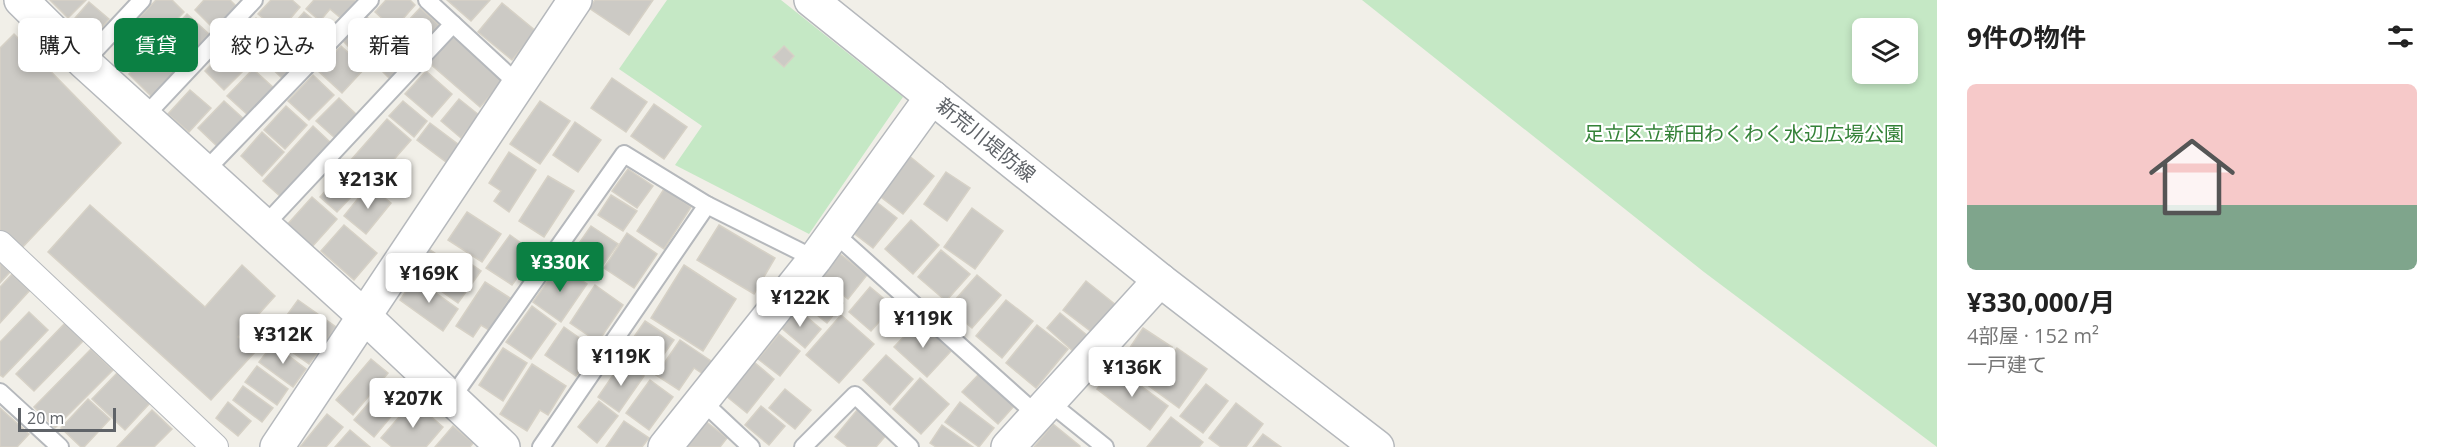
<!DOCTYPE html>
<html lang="ja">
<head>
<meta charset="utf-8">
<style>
  body { margin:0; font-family:"Open Sans","Noto Sans JP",sans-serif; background:#f2f2f2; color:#222; height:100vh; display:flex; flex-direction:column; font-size:22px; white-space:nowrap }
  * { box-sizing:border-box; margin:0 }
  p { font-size:20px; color:#767676 }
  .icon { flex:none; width:33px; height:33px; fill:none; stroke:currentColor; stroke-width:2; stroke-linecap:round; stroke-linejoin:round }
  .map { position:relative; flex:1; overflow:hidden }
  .panel { display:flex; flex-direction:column; background:#fff; width:510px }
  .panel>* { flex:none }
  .guide { position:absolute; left:18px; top:18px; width:570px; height:54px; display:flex; gap:12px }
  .tools { position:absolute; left:1852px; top:18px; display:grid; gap:12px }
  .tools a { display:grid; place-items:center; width:66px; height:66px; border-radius:9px; background:#fff; box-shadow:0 3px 9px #0003; font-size:30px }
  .scale { position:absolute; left:18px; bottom:15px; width:98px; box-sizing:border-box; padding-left:6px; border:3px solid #5f6368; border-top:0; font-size:16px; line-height:21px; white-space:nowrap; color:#5f6368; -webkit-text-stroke:4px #fff; paint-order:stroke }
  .price { position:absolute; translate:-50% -51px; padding:0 14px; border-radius:6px; background:#fff; color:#222; font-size:20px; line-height:39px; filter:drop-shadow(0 2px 3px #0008) }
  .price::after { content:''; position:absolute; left:50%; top:36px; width:18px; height:14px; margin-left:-9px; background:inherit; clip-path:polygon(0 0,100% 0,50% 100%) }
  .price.selected { background:#0b8043; color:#fff }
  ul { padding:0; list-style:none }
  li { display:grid; align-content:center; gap:12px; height:318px; padding:0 30px }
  li span { display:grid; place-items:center; height:186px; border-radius:9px; color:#555 }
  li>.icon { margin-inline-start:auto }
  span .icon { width:108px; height:108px; fill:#fffc; stroke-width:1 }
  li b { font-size:26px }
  h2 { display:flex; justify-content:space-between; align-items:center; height:72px; padding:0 30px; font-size:26px }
  .tag { padding:0 21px; border-radius:9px; background:#fff; box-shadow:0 3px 9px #0003; font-size:21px; line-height:54px }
  .tag.selected { background:#0b8043; color:#fff }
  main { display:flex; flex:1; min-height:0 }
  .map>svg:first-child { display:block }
  .green { fill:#c5e8c5; fill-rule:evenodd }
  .building { fill:#cccac5; stroke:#d6d1c6; stroke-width:1.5 }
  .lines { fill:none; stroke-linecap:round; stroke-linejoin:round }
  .service-casing { stroke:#b5b8bc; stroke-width:20 }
  .pedestrian-casing { stroke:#b5b8bc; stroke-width:28 }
  .minor-casing { stroke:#b5b8bc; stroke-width:36 }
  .tertiary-casing { stroke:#b5b8bc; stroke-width:36 }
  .service { stroke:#fff; stroke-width:16 }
  .pedestrian { stroke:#fff; stroke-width:26 }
  .minor { stroke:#fff; stroke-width:33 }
  .tertiary { stroke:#fff; stroke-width:33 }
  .labels { text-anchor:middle; stroke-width:4.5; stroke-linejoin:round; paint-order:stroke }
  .park-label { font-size:20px; fill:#348238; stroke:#fff }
  .street-label { font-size:20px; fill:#5f6368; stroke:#fff }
</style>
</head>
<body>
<main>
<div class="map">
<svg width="1937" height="447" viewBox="0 0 1937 447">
  <rect width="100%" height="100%" fill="#f1efe8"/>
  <!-- green -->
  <g class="green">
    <polygon points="667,0 781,0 903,97 809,234 675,165 702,126 619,69"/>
    <path d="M1362,0h575v447l-233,-175zM1908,28v46h-45v-46z"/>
  </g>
  <!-- building -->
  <g class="building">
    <polygon points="50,0 86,0 68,18"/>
    <polygon points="156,0 172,0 184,12 151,46 131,27"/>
    <polygon points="204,0 230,0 237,7 215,30 195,10"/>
    <polygon points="271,0 292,0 300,7 279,32 258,14"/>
    <polygon points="314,0 354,0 357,3 343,20 330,9 320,21 306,9"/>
    <polygon points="386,0 410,0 415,5 394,29 375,12"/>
    <polygon points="447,0 490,0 471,21"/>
    <polygon points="595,0 653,0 629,35 589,8"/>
    <polygon points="89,2 109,19 89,42 69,25"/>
    <polygon points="502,3 536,31 512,60 478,32"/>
    <polygon points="420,8 440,26 415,54 395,35"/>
    <polygon points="304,12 327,31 309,52 286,33"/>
    <polygon points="187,14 209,34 184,61 162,41"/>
    <polygon points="367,17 387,37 363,61 343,41"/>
    <polygon points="256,18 277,38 253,64 231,44"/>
    <polygon points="14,34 121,143 20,250 0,231 0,48"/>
    <polygon points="451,35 503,81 480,107 428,62"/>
    <polygon points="285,37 306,56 284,80 263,60"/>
    <polygon points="391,40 410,59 390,79 371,60"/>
    <polygon points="157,45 180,68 151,96 129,74"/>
    <polygon points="341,46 365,68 342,93 318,71"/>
    <polygon points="784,46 794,56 784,67 773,57"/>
    <polygon points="228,48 248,66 224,90 205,71"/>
    <polygon points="253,69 274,88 249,116 227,96"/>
    <polygon points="426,71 452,94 432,117 405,94"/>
    <polygon points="313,75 334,95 309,120 288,101"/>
    <polygon points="612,78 647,102 626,132 591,108"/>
    <polygon points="190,90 211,108 189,132 168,114"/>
    <polygon points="339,98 357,115 335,138 316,121"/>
    <polygon points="459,99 479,115 461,138 441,121"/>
    <polygon points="224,101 246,121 220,149 198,128"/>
    <polygon points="403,101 427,121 414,137 389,116"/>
    <polygon points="540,101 570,121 540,164 510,144"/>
    <polygon points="654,104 687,127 664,159 631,136"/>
    <polygon points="286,106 307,125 285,149 264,130"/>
    <polygon points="387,119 411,140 375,181 351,160"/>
    <polygon points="575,122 601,140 578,172 553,155"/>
    <polygon points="430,123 459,145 446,162 417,140"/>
    <polygon points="313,126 331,143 281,197 263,181"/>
    <polygon points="262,132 284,152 262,176 241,156"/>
    <polygon points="509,152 536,170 509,212 494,201 501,191 489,183"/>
    <polygon points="908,155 934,176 903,214 877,194"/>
    <polygon points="347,167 365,182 337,212 320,197"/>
    <polygon points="628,169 653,186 637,208 612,191"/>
    <polygon points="946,172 970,188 947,221 924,204"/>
    <polygon points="548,176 574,191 544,237 519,221"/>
    <polygon points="369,185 391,203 366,234 344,216"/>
    <polygon points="664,189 691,207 664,249 637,231"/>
    <polygon points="611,195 637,211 623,231 598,215"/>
    <polygon points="312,197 337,219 311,248 286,226"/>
    <polygon points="874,200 897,218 873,248 851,231"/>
    <polygon points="90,205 205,307 242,265 275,296 238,337 255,352 211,400 48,252"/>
    <polygon points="972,208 1003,231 975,269 944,247"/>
    <polygon points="467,212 501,234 482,262 448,240"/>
    <polygon points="911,220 939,245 913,274 885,249"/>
    <polygon points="344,225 377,253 354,280 321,251"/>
    <polygon points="719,225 775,258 754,294 697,260"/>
    <polygon points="591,226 618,244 601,268 575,249"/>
    <polygon points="627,233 657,254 634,288 604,268"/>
    <polygon points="510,235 535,253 512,285 486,268"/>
    <polygon points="429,249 461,271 468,262 481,271 458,303 413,271"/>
    <polygon points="941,250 970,274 946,301 918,277"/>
    <polygon points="840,254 867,275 848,299 822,278"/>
    <polygon points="0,262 10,272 0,283"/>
    <polygon points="559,265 587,284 561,322 533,302"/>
    <polygon points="684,265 736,299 703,351 651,318"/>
    <polygon points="13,273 31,289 0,323 0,287"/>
    <polygon points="977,275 1001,295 972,328 948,308"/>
    <polygon points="415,278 458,309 443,331 400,300"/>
    <polygon points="1086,281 1116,305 1093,333 1063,310"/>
    <polygon points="485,282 510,298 489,330 481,325 473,337 456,326"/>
    <polygon points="819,284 843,303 827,323 803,304"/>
    <polygon points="595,285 623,305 598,342 570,323"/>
    <polygon points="870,287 893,306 871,331 849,312"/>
    <polygon points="298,300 336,327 309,364 271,337"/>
    <polygon points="1006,300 1033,321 1002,358 976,336"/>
    <polygon points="532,306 556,324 531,359 506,342"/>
    <polygon points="795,307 821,329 805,348 779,326"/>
    <polygon points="29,312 48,330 3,377 0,375 0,342"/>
    <polygon points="1060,313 1088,336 1074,352 1047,328"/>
    <polygon points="841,315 874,344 839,383 806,355"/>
    <polygon points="645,321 674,340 652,371 624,351"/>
    <polygon points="919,321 951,351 927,377 894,347"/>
    <polygon points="66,322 84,340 34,391 16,374"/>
    <polygon points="1037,325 1068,349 1036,388 1006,363"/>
    <polygon points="564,327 595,349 576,376 545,355"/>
    <polygon points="1143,328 1172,347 1147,383 1119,364"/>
    <polygon points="779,334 800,351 780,376 758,359"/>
    <polygon points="680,340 711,361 703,374 694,368 679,390 656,375"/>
    <polygon points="273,344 306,369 293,387 259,362"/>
    <polygon points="503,348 527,363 503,401 479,385"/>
    <polygon points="1177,348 1207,369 1179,408 1149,386"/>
    <polygon points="91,349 113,370 55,428 34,407"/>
    <polygon points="886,355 913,379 890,405 863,380"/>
    <polygon points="371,359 388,373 353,415 336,400"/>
    <polygon points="622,362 644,376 619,412 598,397"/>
    <polygon points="754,362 774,379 747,413 726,396"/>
    <polygon points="532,364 566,386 548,415 540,410 527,431 500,414"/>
    <polygon points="257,366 288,389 277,405 245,382"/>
    <polygon points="1114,366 1168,406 1150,430 1097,389"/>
    <polygon points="118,372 150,403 125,430 92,399"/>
    <polygon points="979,374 1014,406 998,424 962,392"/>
    <polygon points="920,378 949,404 921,434 893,409"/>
    <polygon points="389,380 408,396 374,437 354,420"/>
    <polygon points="650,380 673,397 649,430 626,413"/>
    <polygon points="1206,384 1228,401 1203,433 1180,416"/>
    <polygon points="243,386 273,408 262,422 233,400"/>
    <polygon points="785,389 811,410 795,429 769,408"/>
    <polygon points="88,399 110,419 84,447 81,447 61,428"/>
    <polygon points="413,401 443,427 426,447 392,447 381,438"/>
    <polygon points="599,401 618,416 597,443 578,427"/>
    <polygon points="228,402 251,421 238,436 216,418"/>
    <polygon points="960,402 994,428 979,447 945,422"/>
    <polygon points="1236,403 1263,424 1246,447 1221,447 1209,438"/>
    <polygon points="761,406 785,426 769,445 745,425"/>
    <polygon points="0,408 29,434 17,447 0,447"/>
    <polygon points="858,409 887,434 876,447 848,447 835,437"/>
    <polygon points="152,410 172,429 154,447 117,447"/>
    <polygon points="327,414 343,427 326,447 300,447"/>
    <polygon points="1171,417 1203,442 1199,447 1147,447"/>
    <polygon points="704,420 727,438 720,447 683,447"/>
    <polygon points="624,421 649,438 642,447 606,447"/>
    <polygon points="1053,424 1080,446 1079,447 1034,447"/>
    <polygon points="942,425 973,447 936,447 930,443"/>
    <polygon points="453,426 473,443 470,447 435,447"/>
    <polygon points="350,430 370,447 335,447"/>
    <polygon points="1263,434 1281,447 1253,447"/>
  </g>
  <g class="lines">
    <defs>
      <g id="service">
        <polyline points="427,0 519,85"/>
        <polyline points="84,62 142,0"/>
        <polyline points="145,116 254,0"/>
        <polyline points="205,171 370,0"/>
        <polyline points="264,226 453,24"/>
        <polyline points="834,233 1037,415"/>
        <polyline points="0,392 60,447"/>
        <polyline points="451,399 624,154 707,205 815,259"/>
        <polyline points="702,401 751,447"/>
        <polyline points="1049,402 1105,447"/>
        <polyline points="541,447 707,205"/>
        <polyline points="803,447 855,395 910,447"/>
      </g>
      <polyline id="pedestrian" points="0,244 215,447"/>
      <g id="minor">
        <polyline points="21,0 84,62 364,316 503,447"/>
        <polyline points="277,447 575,0"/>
        <polyline points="665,447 815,259 932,97"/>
        <polyline points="1008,447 1160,280"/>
      </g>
      <polyline id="tertiary" points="811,0 1160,280 1377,447"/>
    </defs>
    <!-- service casing -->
    <use href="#service" class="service-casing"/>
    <!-- pedestrian casing -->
    <use href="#pedestrian" class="pedestrian-casing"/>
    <!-- minor casing -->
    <use href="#minor" class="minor-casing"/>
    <!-- tertiary casing -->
    <use href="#tertiary" class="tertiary-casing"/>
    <!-- service -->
    <use href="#service" class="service"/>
    <!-- pedestrian -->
    <use href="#pedestrian" class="pedestrian"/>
    <!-- minor -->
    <use href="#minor" class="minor"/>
    <!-- tertiary -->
    <use href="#tertiary" class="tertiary"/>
  </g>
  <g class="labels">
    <!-- park labels -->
    <g class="park-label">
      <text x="1744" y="141">足立区立新田わくわく水辺広場公園</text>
    </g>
    <!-- street labels -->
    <g class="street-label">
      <text transform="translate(986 140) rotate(39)" y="7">新荒川堤防線</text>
    </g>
  </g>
</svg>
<div class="tools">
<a><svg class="icon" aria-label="layers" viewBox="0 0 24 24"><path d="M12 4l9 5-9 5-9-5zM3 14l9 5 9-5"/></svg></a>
</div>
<div class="scale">20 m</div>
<b class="price" style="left:368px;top:210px">¥213K</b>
<b class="price selected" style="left:560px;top:293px">¥330K</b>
<b class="price" style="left:429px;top:304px">¥169K</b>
<b class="price" style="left:800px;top:328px">¥122K</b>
<b class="price" style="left:923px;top:349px">¥119K</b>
<b class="price" style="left:283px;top:365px">¥312K</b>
<b class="price" style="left:621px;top:387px">¥119K</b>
<b class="price" style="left:1132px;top:398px">¥136K</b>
<b class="price" style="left:413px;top:429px">¥207K</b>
<div class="guide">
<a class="tag">購入</a>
<a class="tag selected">賃貸</a>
<a class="tag">絞り込み</a>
<a class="tag">新着</a>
</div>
</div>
<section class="panel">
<h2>9件の物件<svg class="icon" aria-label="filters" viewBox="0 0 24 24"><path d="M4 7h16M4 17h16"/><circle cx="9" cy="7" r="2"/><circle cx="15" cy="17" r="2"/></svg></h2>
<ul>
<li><span style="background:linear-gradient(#f6c9c9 65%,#7fa58c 0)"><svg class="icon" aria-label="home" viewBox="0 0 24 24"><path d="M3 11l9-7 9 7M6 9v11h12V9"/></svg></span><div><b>¥330,000/月</b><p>4部屋 · 152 m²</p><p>一戸建て</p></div></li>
</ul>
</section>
</main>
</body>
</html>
